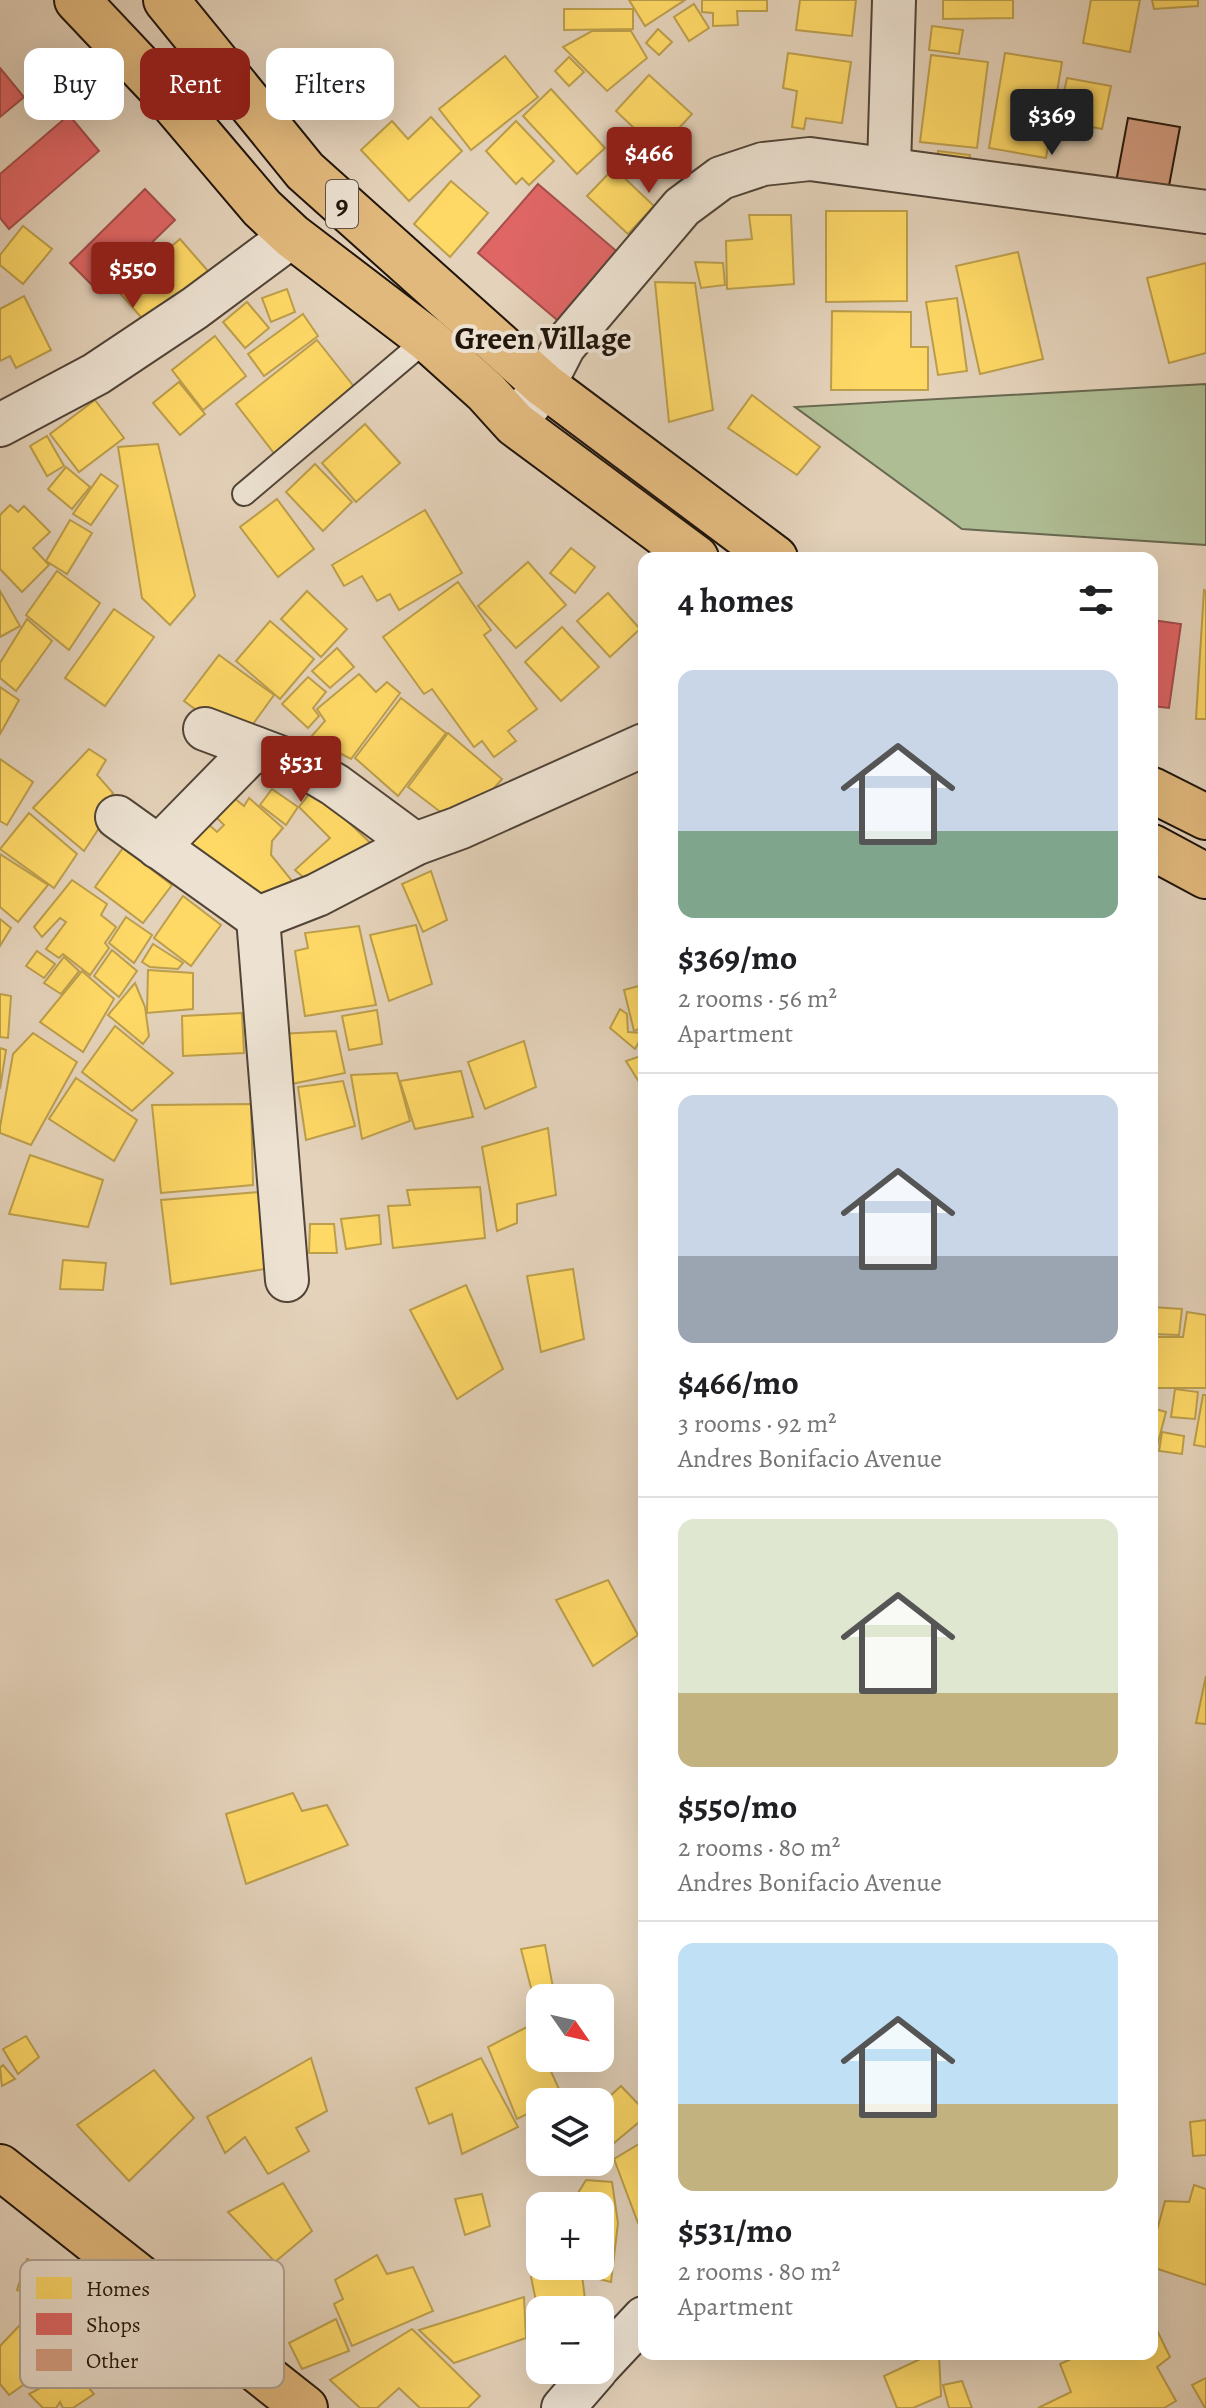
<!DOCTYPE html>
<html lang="en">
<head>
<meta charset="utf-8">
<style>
  body { margin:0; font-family:Alegreya,serif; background:#f2f2f2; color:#202124; height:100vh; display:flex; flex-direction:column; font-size:30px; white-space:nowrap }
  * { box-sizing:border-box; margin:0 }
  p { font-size:26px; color:#757577 }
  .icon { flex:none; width:44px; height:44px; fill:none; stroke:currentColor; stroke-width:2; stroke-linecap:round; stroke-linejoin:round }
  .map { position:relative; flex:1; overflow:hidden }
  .details { position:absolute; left:638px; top:552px; width:520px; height:1808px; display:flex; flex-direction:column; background:#fff; border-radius:16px; box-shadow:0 8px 32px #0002 }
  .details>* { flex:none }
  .hud { position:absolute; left:24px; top:48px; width:494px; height:72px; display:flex; gap:16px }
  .needle { width:52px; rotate:124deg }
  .tools { position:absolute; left:526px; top:1984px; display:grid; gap:16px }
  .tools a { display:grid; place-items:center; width:88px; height:88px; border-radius:16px; background:#fff; box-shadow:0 8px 32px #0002; font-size:40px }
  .price { position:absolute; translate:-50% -68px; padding:0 18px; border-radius:8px; background:#8f2418; color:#fff; font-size:26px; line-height:52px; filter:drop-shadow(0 2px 4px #0008) }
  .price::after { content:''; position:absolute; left:50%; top:48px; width:24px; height:18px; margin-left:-12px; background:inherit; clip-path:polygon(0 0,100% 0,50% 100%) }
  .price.active { background:#222; color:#fff }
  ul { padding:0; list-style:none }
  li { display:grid; align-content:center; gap:16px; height:424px; padding:0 40px }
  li+li { border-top:2px solid #e0e0e0 }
  li span { display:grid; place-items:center; height:248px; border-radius:16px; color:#555 }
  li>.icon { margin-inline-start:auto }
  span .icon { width:144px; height:144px; fill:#fffc; stroke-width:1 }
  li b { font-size:34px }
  h2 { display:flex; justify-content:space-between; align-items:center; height:96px; padding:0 40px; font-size:34px }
  .chip { padding:0 28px; border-radius:16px; background:#fff; box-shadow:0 8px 32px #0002; font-size:28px; line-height:72px }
  .chip.active { background:#8f2418; color:#fff }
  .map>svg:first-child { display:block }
  .green { fill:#afbd94; stroke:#686950; stroke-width:2 }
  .homes { fill:#ffd966; stroke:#bc9e4b; stroke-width:2 }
  .shops { fill:#e06666; stroke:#a64e4b; stroke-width:2 }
  .building { fill:#d8a186; stroke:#20150b; stroke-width:2 }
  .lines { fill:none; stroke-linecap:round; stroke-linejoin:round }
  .service-casing { stroke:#514437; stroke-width:26 }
  .minor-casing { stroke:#514437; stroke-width:46 }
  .primary-casing { stroke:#20150b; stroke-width:48 }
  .trunk-casing { stroke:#20150b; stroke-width:48 }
  .service { stroke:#ede2d2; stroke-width:22 }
  .minor { stroke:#ede2d2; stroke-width:42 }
  .primary { stroke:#e2b97d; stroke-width:44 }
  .trunk { stroke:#e2b97d; stroke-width:44 }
  .labels { text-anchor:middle; stroke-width:8; stroke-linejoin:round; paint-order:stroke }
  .shield { fill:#ede2d2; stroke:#5e5247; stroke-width:2 }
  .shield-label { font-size:28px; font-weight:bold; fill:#20150b }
  .neighbourhood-label { font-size:32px; font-weight:bold; fill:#20150b; stroke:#ede2d2 }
  .key { fill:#ede2d2; stroke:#b0a496; stroke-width:2 }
  .key-label { font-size:22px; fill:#20150b }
</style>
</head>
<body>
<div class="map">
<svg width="1206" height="2408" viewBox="0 0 1206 2408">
  <rect width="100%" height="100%" fill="#e4d2ba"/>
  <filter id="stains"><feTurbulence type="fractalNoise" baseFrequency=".0025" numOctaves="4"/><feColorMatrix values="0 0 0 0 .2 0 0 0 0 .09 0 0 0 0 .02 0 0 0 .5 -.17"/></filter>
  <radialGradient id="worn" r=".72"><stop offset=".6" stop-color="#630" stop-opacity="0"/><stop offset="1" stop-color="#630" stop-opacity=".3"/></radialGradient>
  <!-- green -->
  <polygon class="green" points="1206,384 1206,545 962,529 795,407"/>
  <!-- homes -->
  <g class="homes">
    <polygon points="629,0 685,0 645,26"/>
    <polygon points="702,0 767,0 767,11 737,11 738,25 713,26 713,13 702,12"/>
    <polygon points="800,0 856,0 852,36 796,30"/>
    <polygon points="943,0 1013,0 1013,18 943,19"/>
    <polygon points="1091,0 1140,0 1130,52 1083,43"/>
    <polygon points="1152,0 1198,0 1198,6 1154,9"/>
    <polygon points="694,4 709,28 689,41 674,17"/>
    <polygon points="564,9 633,9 633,29 564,30"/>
    <polygon points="932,26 963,30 959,54 929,50"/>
    <polygon points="658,29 672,42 659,55 646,43"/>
    <polygon points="592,31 631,31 647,58 607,91 563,47"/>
    <polygon points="788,53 851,62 842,123 806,118 804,129 792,127 797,91 783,88"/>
    <polygon points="1005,53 1062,62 1046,158 989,148"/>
    <polygon points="931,55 988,62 977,148 920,142"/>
    <polygon points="505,56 538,97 471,150 439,109"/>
    <polygon points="569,57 584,72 569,86 555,71"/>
    <polygon points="649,75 692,114 645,165 622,143 635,129 616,111"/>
    <polygon points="1067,78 1111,86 1102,129 1058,120"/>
    <polygon points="551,89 605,148 577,174 523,116"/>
    <polygon points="431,117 462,151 409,201 361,150 392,121 408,139"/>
    <polygon points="516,121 554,161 529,185 522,178 516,184 486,151"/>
    <polygon points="938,151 970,155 966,172 938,170"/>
    <polygon points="614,168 654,206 628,234 587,196"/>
    <polygon points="451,181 488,213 450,257 414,224"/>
    <polygon points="826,211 907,211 907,301 826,302"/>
    <polygon points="749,215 791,215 794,284 727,289 726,241 752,239"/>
    <polygon points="23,226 52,249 23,284 0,265 0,255"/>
    <polygon points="180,239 208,271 147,324 119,292"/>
    <polygon points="1018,252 1043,359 980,374 956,266"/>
    <polygon points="695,262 723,263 725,285 701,288"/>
    <polygon points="1206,263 1206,353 1169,363 1147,278"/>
    <polygon points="655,282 695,283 713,410 669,422"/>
    <polygon points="287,289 295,312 271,322 262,298"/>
    <polygon points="24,296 51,350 16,368 10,356 0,361 0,309"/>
    <polygon points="957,298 967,371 938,375 926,302"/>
    <polygon points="247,302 269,328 245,348 223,322"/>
    <polygon points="832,311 911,312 911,347 928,347 928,390 831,390"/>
    <polygon points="303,314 318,336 264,376 248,354"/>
    <polygon points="215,336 246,376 203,410 172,370"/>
    <polygon points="317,340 359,393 277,457 236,404"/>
    <polygon points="179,382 205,414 180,435 153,403"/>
    <polygon points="752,395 820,447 797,475 728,428"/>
    <polygon points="95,400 124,438 79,472 50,434"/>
    <polygon points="365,424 400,463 356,502 322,463"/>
    <polygon points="47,436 64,466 47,476 30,446"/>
    <polygon points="158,444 195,596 170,625 142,598 118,447"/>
    <polygon points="315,464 352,502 323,531 286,492"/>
    <polygon points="66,467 90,487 72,509 48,489"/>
    <polygon points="101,474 118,486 91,525 73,514"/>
    <polygon points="277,499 314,549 278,577 240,527"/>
    <polygon points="10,505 18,512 24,506 50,532 33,548 49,565 22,592 0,569 0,515"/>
    <polygon points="425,510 462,573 399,610 390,594 377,601 362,576 344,586 332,565"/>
    <polygon points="70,520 92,533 67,574 46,561"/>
    <polygon points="571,548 595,567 575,593 550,573"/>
    <polygon points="528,562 566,605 516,648 478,606"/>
    <polygon points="57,571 100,603 69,650 26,615"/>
    <polygon points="458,582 491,630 484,635 537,709 508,731 516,741 494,757 482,741 474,747 432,689 424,694 383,637"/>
    <polygon points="1204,590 1206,591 1206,719 1196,719"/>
    <polygon points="0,591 20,626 0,637"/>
    <polygon points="307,591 347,629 321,657 281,619"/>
    <polygon points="608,593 640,629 610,657 577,621"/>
    <polygon points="114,609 154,637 105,706 65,678"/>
    <polygon points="27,619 52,641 16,691 0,678 0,663"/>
    <polygon points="270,621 314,659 280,699 236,661"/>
    <polygon points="562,627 599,667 561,701 525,662"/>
    <polygon points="337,648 354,667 330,688 312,671"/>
    <polygon points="219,655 274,695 240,742 184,701"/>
    <polygon points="359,674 376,692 387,682 400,693 351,759 310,738 325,721 317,709"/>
    <polygon points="308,677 326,692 313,708 319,716 308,728 282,704"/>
    <polygon points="0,687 19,700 0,734"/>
    <polygon points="401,698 446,733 398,796 355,758"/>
    <polygon points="448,733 502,779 460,827 408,787"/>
    <polygon points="89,749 106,760 97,775 113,793 106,803 103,822 84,851 33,808"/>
    <polygon points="0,759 33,782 7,825 0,821"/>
    <polygon points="272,789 298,807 286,825 260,805"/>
    <polygon points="313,789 378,850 319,891 295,870 330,838 299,807"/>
    <polygon points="234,798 244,806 249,798 283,828 272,841 271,855 297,887 258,915 182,854 208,824 217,832 224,825 214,815"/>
    <polygon points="29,813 77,854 54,888 0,849"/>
    <polygon points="123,848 172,885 143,923 95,887"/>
    <polygon points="0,854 48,885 18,922 0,907"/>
    <polygon points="431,871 447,920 423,932 402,884"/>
    <polygon points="72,880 107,904 101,915 116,927 105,943 109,948 90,975 63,954 59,958 46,949 66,922 60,918 42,937 34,927"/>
    <polygon points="183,896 221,925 191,966 154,938"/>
    <polygon points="126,917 152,935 134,963 109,943"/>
    <polygon points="0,919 11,928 0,946"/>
    <polygon points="416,925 432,984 389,1001 370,935"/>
    <polygon points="359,926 376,1005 305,1016 295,951 308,948 305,933"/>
    <polygon points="153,944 183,963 178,969 150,967 142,962"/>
    <polygon points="112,950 137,971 119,997 94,976"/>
    <polygon points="37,951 55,964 44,978 26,966"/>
    <polygon points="64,957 79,971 61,994 44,983"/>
    <polygon points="148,970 193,973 193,1009 147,1013"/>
    <polygon points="82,971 114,999 83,1052 40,1022"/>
    <polygon points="135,983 145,1007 149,1036 143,1044 108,1015"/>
    <polygon points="642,985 644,1027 634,1031 624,990"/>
    <polygon points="0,994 11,996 8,1038 0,1037"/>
    <polygon points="620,1009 627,1014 628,1032 644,1033 635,1049 610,1028"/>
    <polygon points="377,1010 382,1044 349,1050 342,1016"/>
    <polygon points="242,1013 244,1053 183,1056 182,1016"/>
    <polygon points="115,1026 173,1073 132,1111 82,1072"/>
    <polygon points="336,1031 345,1073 282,1086 279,1034"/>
    <polygon points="33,1033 77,1062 31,1145 0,1133 0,1127 13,1054"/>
    <polygon points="524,1041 536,1087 485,1109 468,1062"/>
    <polygon points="0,1048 6,1050 0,1089"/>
    <polygon points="644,1055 644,1090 626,1061"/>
    <polygon points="461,1071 473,1117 415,1129 400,1081"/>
    <polygon points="397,1073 410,1121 362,1139 351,1075"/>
    <polygon points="76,1078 137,1120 114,1161 49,1119"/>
    <polygon points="343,1081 355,1126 306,1140 298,1087"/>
    <polygon points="251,1104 253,1185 161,1193 152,1105"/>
    <polygon points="548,1128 556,1195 517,1204 517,1223 497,1231 482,1147"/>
    <polygon points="30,1155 103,1180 88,1227 9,1214"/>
    <polygon points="480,1187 485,1238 393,1248 388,1206 410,1205 407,1190"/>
    <polygon points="259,1192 265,1269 171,1284 161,1200"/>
    <polygon points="379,1215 381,1244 346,1249 341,1219"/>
    <polygon points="310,1224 334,1224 337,1253 309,1253"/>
    <polygon points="63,1260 106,1263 103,1290 60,1289"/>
    <polygon points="573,1269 584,1339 541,1352 527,1276"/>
    <polygon points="466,1285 503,1369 457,1399 410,1310"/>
    <polygon points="1152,1307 1182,1309 1179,1335 1152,1334"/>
    <polygon points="1187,1312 1206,1315 1206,1388 1152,1388 1152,1337 1183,1337"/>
    <polygon points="1175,1389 1198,1392 1195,1419 1171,1417"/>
    <polygon points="1203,1395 1206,1395 1206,1447 1194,1445"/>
    <polygon points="1152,1408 1166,1412 1155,1454 1152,1454"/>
    <polygon points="1162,1432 1184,1436 1182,1454 1159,1451"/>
    <polygon points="608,1580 638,1635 593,1666 556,1600"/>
    <polygon points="1206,1676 1206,1724 1196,1723"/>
    <polygon points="293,1793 302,1811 327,1805 348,1845 246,1884 226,1814"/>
    <polygon points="545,1945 555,1998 540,1998 540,2023 521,1949"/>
    <polygon points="531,2025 540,2046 540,2058 545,2058 563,2098 540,2102 540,2108 517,2119 488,2047"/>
    <polygon points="26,2036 39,2057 18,2074 3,2049"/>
    <polygon points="311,2058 327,2111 296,2128 309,2151 268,2174 245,2137 225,2153 207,2117"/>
    <polygon points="481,2058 518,2127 462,2154 452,2114 429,2124 416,2088"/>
    <polygon points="3,2065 15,2079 2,2086 0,2068"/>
    <polygon points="154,2070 194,2118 129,2181 77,2125"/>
    <polygon points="621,2086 644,2110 644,2118 614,2143 600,2124 600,2105"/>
    <polygon points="1206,2120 1206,2155 1193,2156 1190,2122"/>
    <polygon points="644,2141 644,2225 638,2223 614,2159"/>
    <polygon points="586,2180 612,2182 618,2223 611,2282 582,2275 585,2299 538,2311 531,2277 547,2266 600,2266 600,2206 570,2206"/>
    <polygon points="283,2183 312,2231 275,2262 228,2212"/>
    <polygon points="1194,2185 1206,2189 1206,2285 1152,2267 1152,2249 1165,2201 1189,2202"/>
    <polygon points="482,2194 490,2226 465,2235 455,2199"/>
    <polygon points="377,2255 387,2274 413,2267 433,2311 352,2346 334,2304 343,2299 335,2280"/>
    <polygon points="27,2259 56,2270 42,2299 17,2290"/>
    <polygon points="524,2297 526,2338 454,2363 419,2330"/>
    <polygon points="38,2306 79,2346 9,2395 0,2384 0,2346"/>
    <polygon points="336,2319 349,2351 302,2369 289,2343"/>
    <polygon points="1153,2322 1170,2357 1157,2367 1176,2401 1164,2408 1038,2408 1071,2392 1060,2364 1082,2354 1152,2354"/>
    <polygon points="412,2329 480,2396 468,2408 420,2408 399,2388 377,2408 360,2408 330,2380"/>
    <polygon points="931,2354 939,2354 941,2396 913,2408 897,2408 884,2376"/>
    <polygon points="74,2370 94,2394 73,2408 63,2408 60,2402 56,2408 43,2408 29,2394"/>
    <polygon points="1206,2378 1206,2407 1205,2408 1192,2385"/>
    <polygon points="962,2381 972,2408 949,2408 943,2385"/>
  </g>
  <!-- shops -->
  <g class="shops">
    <polygon points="0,68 24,97 0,117"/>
    <polygon points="69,115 99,151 9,229 0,218 0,174"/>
    <polygon points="538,184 628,261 569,330 478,253"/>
    <polygon points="145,189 175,220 100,293 70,263"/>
    <polygon points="1152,620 1181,624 1169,708 1152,706"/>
  </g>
  <!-- building -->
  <polygon class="building" points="1128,118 1180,127 1166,202 1114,193"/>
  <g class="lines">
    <defs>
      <polyline id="service" points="244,494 427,339"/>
      <g id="minor">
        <polyline points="889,167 894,0"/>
        <polyline points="515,424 544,385 564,346 682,207 721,178 763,164 810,159 1206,212"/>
        <polyline points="0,425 96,374 195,308 292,236"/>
        <polyline points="205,729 303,766 335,785 415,844"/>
        <polyline points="117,817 258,918"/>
        <polyline points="158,847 255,748"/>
        <polyline points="287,1280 258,918 317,895 415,844 459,828 644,745"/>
        <polyline points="600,2365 644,2318"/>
        <polyline points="563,2408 596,2370"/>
      </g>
      <polyline id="primary" points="0,2167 305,2408"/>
      <g id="trunk">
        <polyline points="77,0 161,89 262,208 292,236 427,339 486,392 515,424 696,558"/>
        <polyline points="166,0 305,171 544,385 775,558"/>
        <polyline points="1152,790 1206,817"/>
        <polyline points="1152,847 1206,876"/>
      </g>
    </defs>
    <!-- service casing -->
    <use href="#service" class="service-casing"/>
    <!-- minor casing -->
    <use href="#minor" class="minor-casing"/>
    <!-- primary casing -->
    <use href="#primary" class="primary-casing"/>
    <!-- trunk casing -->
    <use href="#trunk" class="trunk-casing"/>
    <!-- service -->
    <use href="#service" class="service"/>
    <!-- minor -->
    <use href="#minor" class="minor"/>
    <!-- primary -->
    <use href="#primary" class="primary"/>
    <!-- trunk -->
    <use href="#trunk" class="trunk"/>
  </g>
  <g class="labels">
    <!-- shield labels -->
    <rect class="shield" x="326" y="180" width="32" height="48" rx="6"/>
    <g class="shield-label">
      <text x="342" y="214">9</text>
    </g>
    <!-- neighbourhood labels -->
    <g class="neighbourhood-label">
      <text x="543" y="349">Green Village</text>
    </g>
  </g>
  <!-- legend -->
  <rect x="20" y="2260" width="264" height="128" rx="12" class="key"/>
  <rect x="36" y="2277" width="36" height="22" fill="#ffd966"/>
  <rect x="36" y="2313" width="36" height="22" fill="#e06666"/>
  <rect x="36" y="2349" width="36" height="22" fill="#d8a186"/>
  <g class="key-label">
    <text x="86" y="2296">Homes</text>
    <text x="86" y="2332">Shops</text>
    <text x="86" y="2368">Other</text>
  </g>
  <rect width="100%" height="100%" filter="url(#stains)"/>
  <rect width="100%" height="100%" fill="url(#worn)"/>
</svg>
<div class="tools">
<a><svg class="needle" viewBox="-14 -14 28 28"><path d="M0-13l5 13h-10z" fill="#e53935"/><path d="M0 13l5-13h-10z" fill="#757577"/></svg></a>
<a><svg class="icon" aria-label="layers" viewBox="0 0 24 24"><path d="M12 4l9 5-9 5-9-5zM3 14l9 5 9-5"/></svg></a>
<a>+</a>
<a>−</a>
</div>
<b class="price active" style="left:1052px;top:157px">$369</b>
<b class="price" style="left:649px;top:195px">$466</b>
<b class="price" style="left:133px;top:310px">$550</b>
<b class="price" style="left:301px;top:804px">$531</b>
<div class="hud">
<a class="chip">Buy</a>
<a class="chip active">Rent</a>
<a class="chip">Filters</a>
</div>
<section class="details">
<h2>4 homes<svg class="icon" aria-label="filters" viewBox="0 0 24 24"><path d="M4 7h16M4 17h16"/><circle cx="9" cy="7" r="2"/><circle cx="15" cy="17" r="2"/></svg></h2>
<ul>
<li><span style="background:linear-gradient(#c9d6e8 65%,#7fa58c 0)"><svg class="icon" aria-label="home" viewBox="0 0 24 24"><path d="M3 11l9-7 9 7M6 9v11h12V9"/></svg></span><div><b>$369/mo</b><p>2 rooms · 56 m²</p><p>Apartment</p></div></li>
<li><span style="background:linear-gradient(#c9d6e8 65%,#9aa5b1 0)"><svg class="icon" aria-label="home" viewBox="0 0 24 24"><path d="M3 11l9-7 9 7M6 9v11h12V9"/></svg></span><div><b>$466/mo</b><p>3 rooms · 92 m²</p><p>Andres Bonifacio Avenue</p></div></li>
<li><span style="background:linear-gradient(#dfe7d0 70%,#c2b280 0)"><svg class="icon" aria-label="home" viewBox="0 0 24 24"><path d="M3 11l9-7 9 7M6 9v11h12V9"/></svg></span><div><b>$550/mo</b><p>2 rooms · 80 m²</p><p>Andres Bonifacio Avenue</p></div></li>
<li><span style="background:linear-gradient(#bfe0f5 65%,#c2b280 0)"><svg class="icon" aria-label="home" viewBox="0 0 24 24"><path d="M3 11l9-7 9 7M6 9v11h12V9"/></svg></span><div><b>$531/mo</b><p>2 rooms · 80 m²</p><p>Apartment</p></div></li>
</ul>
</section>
</div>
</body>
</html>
